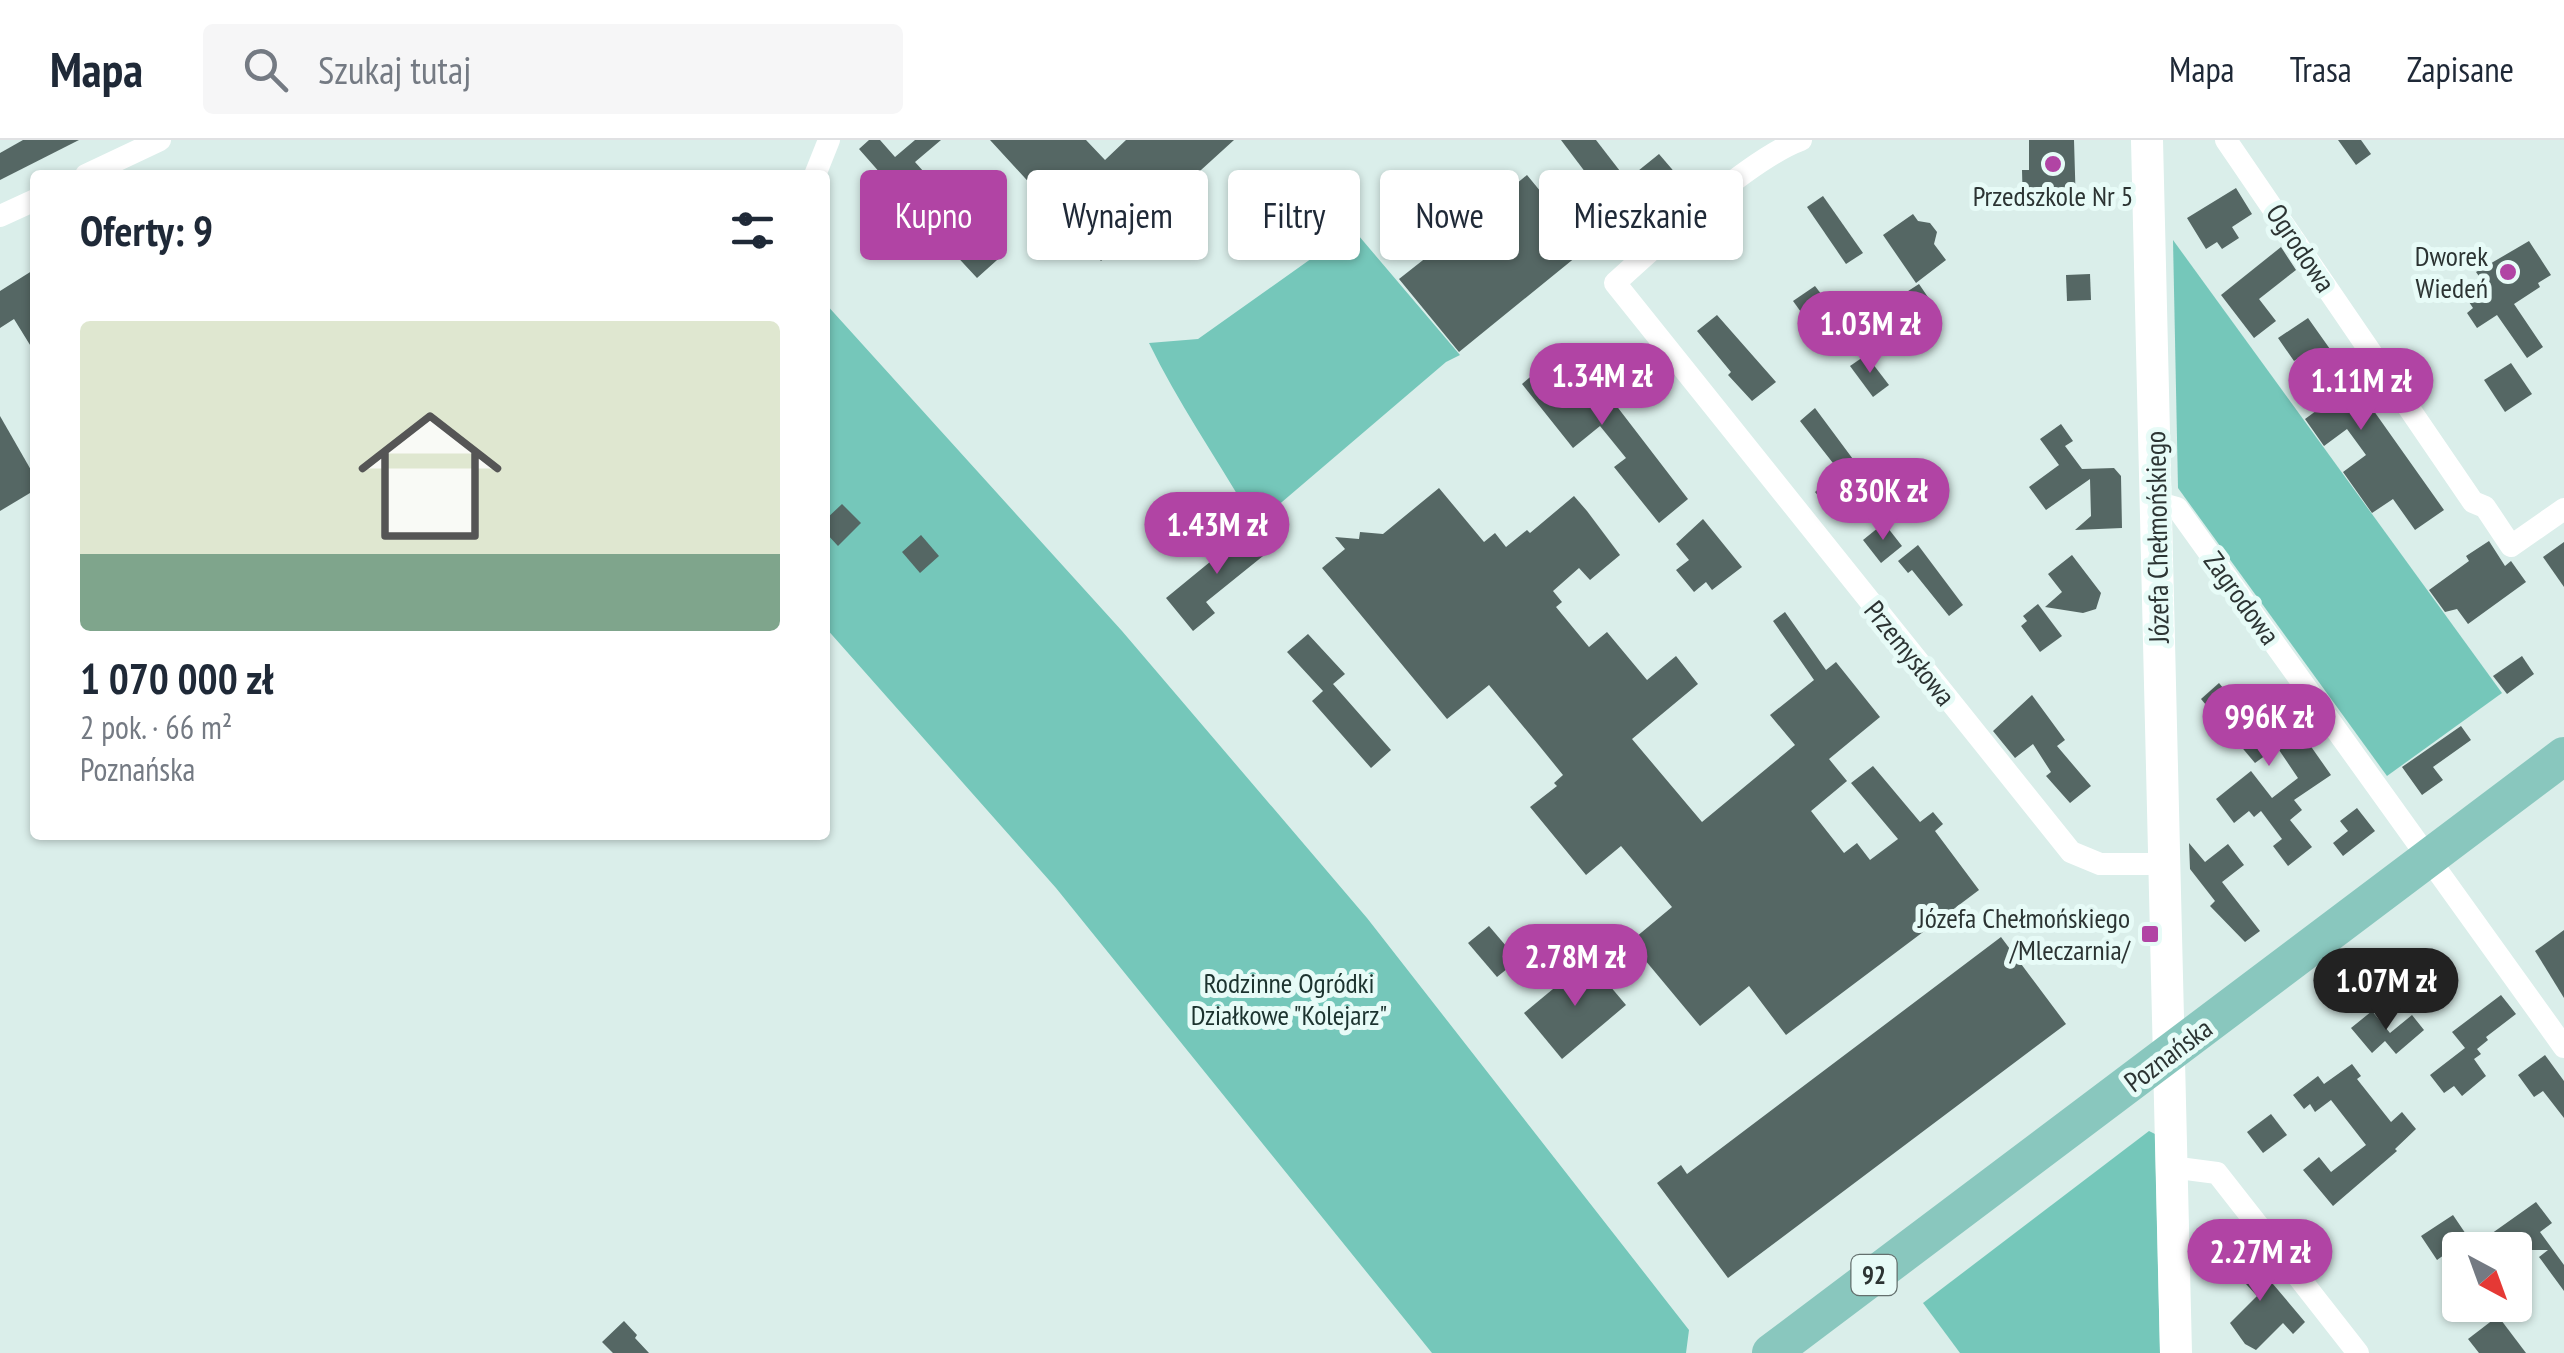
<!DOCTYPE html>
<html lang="pl">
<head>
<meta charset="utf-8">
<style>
  body { margin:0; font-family:"PT Sans Narrow",sans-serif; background:#f6f6f7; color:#1f2937; height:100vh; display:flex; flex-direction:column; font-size:38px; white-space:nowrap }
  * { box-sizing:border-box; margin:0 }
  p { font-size:32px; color:#747a83 }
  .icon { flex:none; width:55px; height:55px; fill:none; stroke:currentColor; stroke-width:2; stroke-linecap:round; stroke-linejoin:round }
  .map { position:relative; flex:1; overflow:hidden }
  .details { position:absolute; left:30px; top:30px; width:800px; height:670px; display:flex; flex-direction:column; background:#fff; border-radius:10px; box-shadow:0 2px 8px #0004 }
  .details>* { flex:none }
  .guide { position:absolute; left:860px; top:30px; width:950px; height:90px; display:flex; gap:20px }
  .needle { width:65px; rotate:139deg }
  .buttons { position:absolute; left:2442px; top:1092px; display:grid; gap:20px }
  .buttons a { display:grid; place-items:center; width:90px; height:90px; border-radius:10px; background:#fff; box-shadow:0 2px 8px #0004; font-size:50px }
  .price { position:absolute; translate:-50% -85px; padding:0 22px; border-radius:35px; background:#b144a4; color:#fff; font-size:32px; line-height:65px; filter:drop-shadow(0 2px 5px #0008) }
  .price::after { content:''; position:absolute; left:50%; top:60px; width:30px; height:22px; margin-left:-15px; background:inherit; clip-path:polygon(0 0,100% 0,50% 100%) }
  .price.current { background:#222; color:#fff }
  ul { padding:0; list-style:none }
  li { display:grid; align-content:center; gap:20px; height:530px; padding:0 50px }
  li span { display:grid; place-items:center; height:310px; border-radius:10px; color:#555 }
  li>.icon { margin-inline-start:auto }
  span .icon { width:180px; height:180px; fill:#fffc; stroke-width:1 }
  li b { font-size:42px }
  h2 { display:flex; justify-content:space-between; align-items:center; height:120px; padding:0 50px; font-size:42px }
  .tag { padding:0 35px; border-radius:10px; background:#fff; box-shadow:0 2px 8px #0004; font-size:35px; line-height:90px }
  .tag.current { background:#b144a4; color:#fff }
  header { display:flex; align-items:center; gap:60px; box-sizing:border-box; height:140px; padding:0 50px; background:#fff; border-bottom:2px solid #e0e1e3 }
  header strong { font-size:48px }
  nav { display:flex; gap:55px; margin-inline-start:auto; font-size:35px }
  .search { width:700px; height:90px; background:#f6f6f7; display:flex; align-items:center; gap:25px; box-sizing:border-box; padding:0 35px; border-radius:10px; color:#747a83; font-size:38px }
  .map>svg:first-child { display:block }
  .green { fill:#75c7ba }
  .building { fill:#556764 }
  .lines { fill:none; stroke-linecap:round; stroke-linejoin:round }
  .street { stroke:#fff; stroke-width:22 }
  .secondary { stroke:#fff; stroke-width:32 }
  .primary { stroke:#89c7be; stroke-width:38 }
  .poi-dot { fill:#b144a4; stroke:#e7fbf7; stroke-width:4 }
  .labels { text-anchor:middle; stroke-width:10; stroke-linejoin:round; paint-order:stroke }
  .shield { fill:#e7fbf7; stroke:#64706e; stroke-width:2.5 }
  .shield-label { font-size:25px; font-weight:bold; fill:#2c3433 }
  .poi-label { font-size:28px; fill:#2c3433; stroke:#e7fbf7; text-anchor:end }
  .street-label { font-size:28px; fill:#2c3433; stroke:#e7fbf7 }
  .park-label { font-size:28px; fill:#1c332f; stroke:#e7fbf7 }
</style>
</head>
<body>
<header>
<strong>Mapa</strong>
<div class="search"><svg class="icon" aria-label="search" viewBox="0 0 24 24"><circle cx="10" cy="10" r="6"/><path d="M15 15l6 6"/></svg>Szukaj tutaj</div>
<nav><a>Mapa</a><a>Trasa</a><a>Zapisane</a></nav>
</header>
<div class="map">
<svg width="2564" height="1213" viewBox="0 0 2564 1213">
  <rect width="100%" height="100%" fill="#daeeea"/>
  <!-- green -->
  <g class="green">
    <path d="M1353,89l107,126 -14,7 -191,163c-34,-61 -75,-118 -106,-182l49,-4z"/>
    <polygon points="2173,100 2502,553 2387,636 2178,348"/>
    <polygon points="825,163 1122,491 1367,778 1689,1190 1686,1213 1432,1213 1056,748 825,487"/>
    <polygon points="2149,991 2155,994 2160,1213 1960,1213 1923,1163"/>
  </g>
  <!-- building -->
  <g class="building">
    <polygon points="23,0 79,0 0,40 0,13"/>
    <polygon points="869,0 880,0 895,17 915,0 941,0 915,22 960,72 966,67 1006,112 977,138 899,54 871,79 861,68 889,43 859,9"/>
    <polygon points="990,0 1086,0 1105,20 1126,0 1234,0 1101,121"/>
    <polygon points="1561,0 1596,0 1630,44 1607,61"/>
    <polygon points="2029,0 2074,0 2076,68 2023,69 2022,30 2029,30"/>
    <polygon points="2338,0 2361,0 2371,14 2356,25"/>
    <polygon points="1659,14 1677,35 1650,57 1633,35"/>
    <polygon points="1527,35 1587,108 1459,212 1399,139 1432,113 1423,102 1436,90 1446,102"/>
    <polygon points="2236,48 2252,74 2232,87 2239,98 2222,109 2217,102 2206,109 2187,78"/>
    <polygon points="1823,56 1863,113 1846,124 1807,67"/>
    <polygon points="1913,74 1918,81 1930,83 1937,92 1934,104 1946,120 1916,143 1883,95"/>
    <polygon points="2529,101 2551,135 2538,143 2540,147 2514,164 2543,207 2527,218 2497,175 2477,188 2467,173 2473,168 2469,162 2488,149 2476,132"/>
    <polygon points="2281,107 2296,130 2259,159 2276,181 2254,198 2221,155"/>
    <polygon points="35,129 35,213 14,179 0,188 0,151"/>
    <polygon points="2090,134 2091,160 2067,161 2066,135"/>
    <polygon points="1919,144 1934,166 1900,189 1905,195 1884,210 1863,180"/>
    <polygon points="1815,146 1838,176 1816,193 1793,161"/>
    <polygon points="1717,175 1776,242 1752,261 1728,235 1731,232 1697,191"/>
    <polygon points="2308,178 2444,370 2415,390 2393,359 2372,373 2343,332 2366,315 2347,289 2324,306 2305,279 2331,260 2302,216 2294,221 2278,198"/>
    <polygon points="1569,204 1688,359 1659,383 1614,327 1626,318 1600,286 1573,308 1522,244"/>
    <polygon points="1866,215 1889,245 1873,257 1850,226"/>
    <polygon points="2511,223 2532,254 2505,272 2484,240"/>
    <polygon points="1815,268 1867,338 1851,350 1860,361 1838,379 1815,352 1840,332 1800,281"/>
    <polygon points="0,276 35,337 35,350 0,371"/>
    <polygon points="2061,284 2073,301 2065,306 2082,329 2114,328 2121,336 2122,388 2075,390 2091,376 2090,339 2046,370 2029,347 2059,325 2040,299"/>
    <polygon points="1439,348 1484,402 1495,393 1506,407 1527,390 1530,393 1574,356 1587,371 1620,415 1590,440 1579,428 1553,451 1562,462 1556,467 1589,507 1607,492 1647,540 1676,516 1698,544 1632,599 1702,682 1795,605 1770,575 1814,540 1773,481 1785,472 1826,530 1836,522 1880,577 1829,619 1847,641 1811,671 1844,713 1857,703 1870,720 1898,699 1851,643 1873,626 1920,682 1933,672 1943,684 1935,691 1979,750 1786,895 1749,846 1700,886 1630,802 1672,767 1621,706 1586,735 1530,667 1557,646 1554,643 1563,635 1537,603 1489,545 1447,579 1322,428 1345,409 1335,397 1359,399 1360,392 1383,394"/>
    <polygon points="842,364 861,383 838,406 825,392 825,380"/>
    <polygon points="1703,379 1742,427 1712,450 1706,442 1694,452 1676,430 1689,420 1676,404"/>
    <polygon points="1884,383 1902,406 1881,423 1863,400"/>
    <polygon points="1255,385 1273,408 1206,462 1215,473 1193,491 1166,458"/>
    <polygon points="921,395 939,416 920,433 902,412"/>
    <polygon points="2489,401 2505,426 2511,421 2526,442 2468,484 2457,469 2445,472 2429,450 2469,421 2466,416"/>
    <polygon points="2564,402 2564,447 2543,417"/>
    <polygon points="1918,405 1963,465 1949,476 1912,430 1908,433 1898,421"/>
    <polygon points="2072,415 2101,453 2096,469 2083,473 2045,467 2062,452 2048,434"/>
    <polygon points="2038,464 2062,496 2040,512 2021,486 2027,481 2023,476"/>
    <polygon points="1308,494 1345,534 1333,544 1391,610 1371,628 1312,561 1323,551 1287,512"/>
    <polygon points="2522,516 2534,534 2507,554 2493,536"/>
    <polygon points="2219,543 2250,581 2279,561 2331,635 2294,660 2302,670 2290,680 2312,707 2288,726 2273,706 2282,699 2261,671 2254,677 2249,671 2234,683 2216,659 2251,631 2272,658 2298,638 2277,607 2255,623 2201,559"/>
    <polygon points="2032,555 2065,600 2057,606 2091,646 2070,663 2046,636 2051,632 2033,604 2015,618 1993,591"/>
    <polygon points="2461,586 2471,600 2433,627 2443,640 2422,655 2402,627"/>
    <polygon points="2357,668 2375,691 2343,716 2333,703 2348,691 2340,681"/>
    <polygon points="2189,703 2205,722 2228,704 2244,725 2222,742 2260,791 2245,802 2210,766 2215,761 2190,729"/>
    <polygon points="1489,786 1518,820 1497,837 1468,803"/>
    <polygon points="2564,790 2564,858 2535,811"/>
    <polygon points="2001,797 2066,884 1728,1138 1657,1043 1681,1025 1687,1034"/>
    <polygon points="1588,820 1626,865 1562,919 1524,873"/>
    <polygon points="2501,855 2516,874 2486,897 2488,900 2477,909 2481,914 2474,919 2486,936 2462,956 2454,946 2444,953 2430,935 2465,908 2452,892"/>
    <polygon points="2372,871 2390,893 2412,875 2424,890 2396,914 2385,901 2372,913 2351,888"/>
    <polygon points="2545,915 2564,941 2564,978 2543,951 2534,957 2518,935"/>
    <polygon points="2352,924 2361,936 2357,939 2391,982 2402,972 2416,989 2395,1009 2397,1011 2333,1066 2303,1030 2319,1017 2331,1032 2366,1005 2331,960 2315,972 2310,964 2304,969 2293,955 2318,936 2324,944"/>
    <polygon points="2271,974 2287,995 2263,1013 2247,992"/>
    <polygon points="2536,1062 2552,1083 2540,1092 2564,1125 2564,1151 2539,1117 2548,1110 2451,1110 2437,1120 2421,1096 2453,1075 2474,1106"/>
    <polygon points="2240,1105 2305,1182 2293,1194 2283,1183 2256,1210 2245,1204 2230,1183 2257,1156 2224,1120"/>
    <polygon points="2498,1176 2526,1213 2479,1213 2468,1199"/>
    <polygon points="624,1181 637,1195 635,1198 649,1213 613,1213 602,1202"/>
  </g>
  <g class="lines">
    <!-- street -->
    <g class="street">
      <path d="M1801,0c-52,19 -142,103 -186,143l456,569 29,12h66"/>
      <polyline points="2226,0 2473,362 2485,367 2511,406 2564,369"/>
      <polyline points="86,35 160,0"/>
      <polyline points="815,35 829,0"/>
      <polyline points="0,76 35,60"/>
      <polyline points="2156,362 2177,368 2564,907"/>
      <polyline points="2171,1027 2217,1033 2358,1213"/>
    </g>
    <!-- secondary -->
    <polyline class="secondary" points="2147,0 2176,1213"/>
    <!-- primary -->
    <polyline class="primary" points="1771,1213 2564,616"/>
  </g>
  <!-- markers -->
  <g class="poi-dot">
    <circle cx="2053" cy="24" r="10"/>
    <circle cx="2508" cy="132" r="10"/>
    <rect x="2140" y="784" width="20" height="20" rx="5"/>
  </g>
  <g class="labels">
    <!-- shield labels -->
    <rect class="shield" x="1851.5" y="1115" width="45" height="40" rx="8"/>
    <g class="shield-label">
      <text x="1874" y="1144">92</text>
    </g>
    <!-- poi labels -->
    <g class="poi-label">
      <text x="2053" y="66" text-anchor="middle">Przedszkole Nr 5</text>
      <text x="2488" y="126">Dworek<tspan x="2488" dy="32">Wiedeń</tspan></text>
      <text x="2130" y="788">Józefa Chełmońskiego<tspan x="2130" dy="32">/Mleczarnia/</tspan></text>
    </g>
    <!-- street labels -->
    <g class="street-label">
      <text transform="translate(2301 108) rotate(56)" y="10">Ogrodowa</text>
      <text transform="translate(2157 397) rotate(-91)" y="10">Józefa Chełmońskiego</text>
      <text transform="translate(2242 458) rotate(54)" y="10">Zagrodowa</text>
      <text transform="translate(1910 513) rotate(51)" y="10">Przemysłowa</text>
      <text transform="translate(2168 915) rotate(-37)" y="10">Poznańska</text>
    </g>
    <!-- park labels -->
    <g class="park-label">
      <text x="1289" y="853">Rodzinne Ogródki<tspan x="1289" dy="32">Działkowe "Kolejarz"</tspan></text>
    </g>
  </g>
</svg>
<div class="buttons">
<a><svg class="needle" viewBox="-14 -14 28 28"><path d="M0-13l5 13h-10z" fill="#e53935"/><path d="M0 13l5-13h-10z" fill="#747a83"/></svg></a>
</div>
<b class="price" style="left:1870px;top:236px">1.03M zł</b>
<b class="price" style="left:1602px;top:288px">1.34M zł</b>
<b class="price" style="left:2361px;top:293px">1.11M zł</b>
<b class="price" style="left:1883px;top:403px">830K zł</b>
<b class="price" style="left:1217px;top:437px">1.43M zł</b>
<b class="price" style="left:2269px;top:629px">996K zł</b>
<b class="price" style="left:1575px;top:869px">2.78M zł</b>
<b class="price current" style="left:2386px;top:893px">1.07M zł</b>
<b class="price" style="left:2260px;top:1164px">2.27M zł</b>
<div class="guide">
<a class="tag current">Kupno</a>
<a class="tag">Wynajem</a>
<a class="tag">Filtry</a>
<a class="tag">Nowe</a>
<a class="tag">Mieszkanie</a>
</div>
<section class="details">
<h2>Oferty: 9<svg class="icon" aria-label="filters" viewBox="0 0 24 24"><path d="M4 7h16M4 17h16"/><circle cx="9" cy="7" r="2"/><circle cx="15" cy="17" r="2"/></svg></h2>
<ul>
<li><span style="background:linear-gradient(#dfe7d0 75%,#7fa58c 0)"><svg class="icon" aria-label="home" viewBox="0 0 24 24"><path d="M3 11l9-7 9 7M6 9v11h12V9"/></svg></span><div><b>1 070 000 zł</b><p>2 pok. · 66 m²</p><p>Poznańska</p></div></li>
</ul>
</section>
</div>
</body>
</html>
